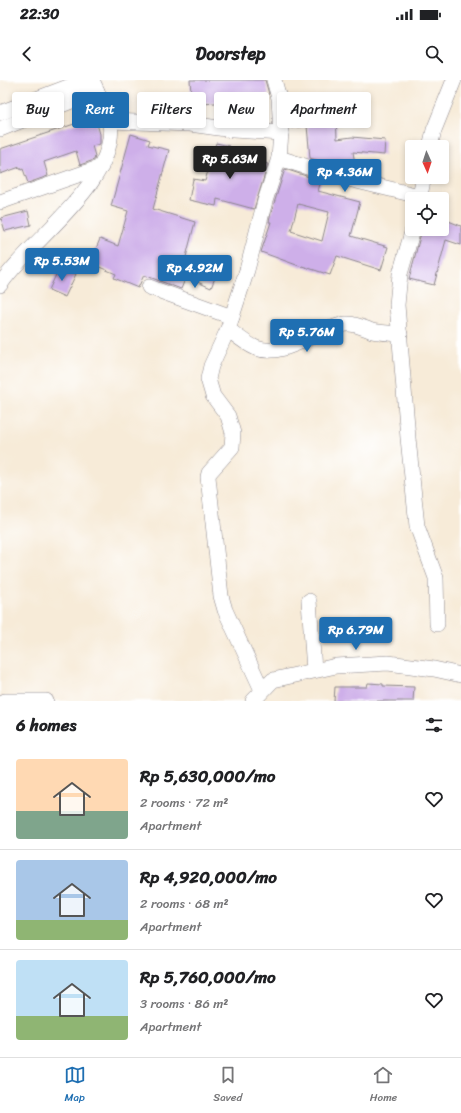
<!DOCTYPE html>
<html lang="en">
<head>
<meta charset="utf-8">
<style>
  body { margin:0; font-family:Sriracha,sans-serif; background:#f6f6f6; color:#202124; height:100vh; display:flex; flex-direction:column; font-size:15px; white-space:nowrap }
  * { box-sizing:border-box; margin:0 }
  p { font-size:13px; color:#757577 }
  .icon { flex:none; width:22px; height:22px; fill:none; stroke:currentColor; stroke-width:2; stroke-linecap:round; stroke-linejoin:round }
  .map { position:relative; height:621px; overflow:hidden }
  .panel { display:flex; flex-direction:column; background:#fff; flex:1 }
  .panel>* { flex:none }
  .guide { position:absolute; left:12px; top:12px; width:437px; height:36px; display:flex; gap:8px }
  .needle { width:26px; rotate:177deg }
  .buttons { position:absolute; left:405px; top:60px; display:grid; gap:8px }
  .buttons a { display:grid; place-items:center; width:44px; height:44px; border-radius:4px; background:#fff; box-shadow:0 2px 6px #0003; font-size:20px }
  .price { position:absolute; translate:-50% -34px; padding:0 9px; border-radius:4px; background:#1f6fb2; color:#fff; font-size:13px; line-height:26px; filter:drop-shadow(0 1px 2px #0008) }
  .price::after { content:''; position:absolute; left:50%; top:24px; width:12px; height:9px; margin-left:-6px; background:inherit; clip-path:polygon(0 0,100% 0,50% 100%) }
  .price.on { background:#222; color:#fff }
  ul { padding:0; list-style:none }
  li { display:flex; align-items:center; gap:12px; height:100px; padding:0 16px }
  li+li { border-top:1px solid #e0e0e0 }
  li span { display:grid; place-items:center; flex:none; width:112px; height:80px; border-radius:4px; color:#555 }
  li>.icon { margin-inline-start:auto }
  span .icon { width:48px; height:48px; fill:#fffc; stroke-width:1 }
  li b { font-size:17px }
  h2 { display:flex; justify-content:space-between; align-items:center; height:48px; padding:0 16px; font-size:17px }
  .tag { padding:0 14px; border-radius:4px; background:#fff; box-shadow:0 2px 6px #0003; font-size:14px; line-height:36px }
  .tag.on { background:#1f6fb2; color:#fff }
  .status { display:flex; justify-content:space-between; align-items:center; height:28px; padding:0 20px; background:#fff; direction:ltr }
  .status svg { height:11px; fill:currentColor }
  header { display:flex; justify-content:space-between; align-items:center; height:52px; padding:0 16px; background:#fff; font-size:18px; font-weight:700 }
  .menu { display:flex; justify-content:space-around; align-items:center; height:56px; border-top:1px solid #e0e0e0; background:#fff; font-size:11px; color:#757577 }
  .menu a { display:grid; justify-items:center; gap:2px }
  .menu .on { color:#1f6fb2 }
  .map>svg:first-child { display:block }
  .building { fill:#ceafe9; fill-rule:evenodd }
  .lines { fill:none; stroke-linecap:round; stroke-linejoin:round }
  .street-casing { stroke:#8c868a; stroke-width:16 }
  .street { stroke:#fff; stroke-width:15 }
</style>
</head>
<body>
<div class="status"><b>22:30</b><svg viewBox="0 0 49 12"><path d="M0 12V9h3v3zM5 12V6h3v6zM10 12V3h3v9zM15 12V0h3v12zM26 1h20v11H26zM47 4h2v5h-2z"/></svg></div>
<header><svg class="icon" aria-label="back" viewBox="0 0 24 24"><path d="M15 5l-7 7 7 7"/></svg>Doorstep<svg class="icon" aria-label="search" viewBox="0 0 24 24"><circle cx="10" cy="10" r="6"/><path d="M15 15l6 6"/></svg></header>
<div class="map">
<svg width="461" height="621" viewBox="0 0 461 621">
  <rect width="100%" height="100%" fill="#fff"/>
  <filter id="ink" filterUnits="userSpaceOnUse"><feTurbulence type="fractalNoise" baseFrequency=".025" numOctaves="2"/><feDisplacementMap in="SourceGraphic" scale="8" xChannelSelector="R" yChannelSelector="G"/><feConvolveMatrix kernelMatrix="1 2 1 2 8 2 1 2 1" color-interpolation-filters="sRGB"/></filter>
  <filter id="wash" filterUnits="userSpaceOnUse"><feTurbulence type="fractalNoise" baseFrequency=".012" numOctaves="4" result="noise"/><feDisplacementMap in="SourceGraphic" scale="16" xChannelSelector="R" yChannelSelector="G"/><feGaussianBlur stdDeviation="0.9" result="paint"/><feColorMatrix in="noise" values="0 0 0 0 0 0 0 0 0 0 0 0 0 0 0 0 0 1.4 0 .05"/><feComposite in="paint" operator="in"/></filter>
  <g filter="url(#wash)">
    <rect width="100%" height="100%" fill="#f7ebd8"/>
    <g id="blocks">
      <!-- building -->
      <g class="building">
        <polygon points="190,0 265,0 269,14 249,20 192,25"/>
        <polygon points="317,22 318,34 336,33 337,59 352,57 385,60 384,75 353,72 355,84 337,87 310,78 307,46 291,48 289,24"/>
        <polygon points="95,37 100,54 100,64 92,66 95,76 94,80 80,85 76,71 44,82 48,96 28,103 23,89 21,90 20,87 0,94 0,69"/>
        <polygon points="131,54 150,60 148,65 169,70 153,129 195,142 186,177 218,190 211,208 186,197 181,209 144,195 138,208 114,198 116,194 90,183 100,159 118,166 128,131 111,126"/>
        <polygon points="216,63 229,66 227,75 268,84 254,129 217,119 216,126 189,120 193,99 205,101"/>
        <path d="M285,89l36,12 -3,10 42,11 -9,34 37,11 -7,23 -44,-14 -7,19 -28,-9v1l-41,-15 10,-30h-2l2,-9zM298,124l31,8 -7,29 -31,-10z"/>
        <polygon points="28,131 31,145 5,151 1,138"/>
        <polygon points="446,140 461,146 461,165 446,160 434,205 409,199 422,149 442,149 442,141 446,142"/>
        <polygon points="60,186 76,194 65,217 49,210"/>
        <polygon points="368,603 383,604 383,606 414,607 413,621 334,621 335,607 367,607"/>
      </g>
    </g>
  </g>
  <g filter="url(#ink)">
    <use href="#blocks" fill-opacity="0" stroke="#8c868a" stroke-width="1"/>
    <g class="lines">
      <defs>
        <g id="street">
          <polyline points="0,33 86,0"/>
          <polyline points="110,41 190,44 233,50 281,53"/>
          <polyline points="0,49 97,11 92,0"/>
          <polyline points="430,67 434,50 454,0"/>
          <polyline points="279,78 336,96 419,116"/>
          <polyline points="419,119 424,97"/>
          <polyline points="0,122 101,87"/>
          <polyline points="413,149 400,194 397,225 408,358 417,446 436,498 437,544"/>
          <path d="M0,205c30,-46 119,-103 110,-163 -2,-10 -10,-22 -13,-31"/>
          <polyline points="149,207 232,237"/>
          <path d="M228,249c9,7 18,15 28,19 28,11 62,-20 90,-24 9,-1 18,4 26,7 9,2 19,2 28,3"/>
          <polyline points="309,521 314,590"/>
          <polyline points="262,610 225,530 221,516 208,397 209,393 232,367 233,353 228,336 213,316 208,299 211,286 228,249 247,190 265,121 279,78 281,53 279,18 274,0"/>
          <polyline points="5,621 46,621"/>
          <polyline points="253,621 273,600 336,586 388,583 434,589 461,595"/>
        </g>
      </defs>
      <!-- street casing -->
      <use href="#street" class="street-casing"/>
      <!-- street -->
      <use href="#street" class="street"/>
    </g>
  </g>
</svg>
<div class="buttons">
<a><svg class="needle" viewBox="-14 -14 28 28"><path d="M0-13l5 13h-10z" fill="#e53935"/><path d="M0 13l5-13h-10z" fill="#757577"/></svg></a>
<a><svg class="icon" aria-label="locate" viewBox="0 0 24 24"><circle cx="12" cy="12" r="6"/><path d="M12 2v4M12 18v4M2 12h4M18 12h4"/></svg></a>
</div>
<b class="price on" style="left:230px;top:100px">Rp 5.63M</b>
<b class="price" style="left:345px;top:113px">Rp 4.36M</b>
<b class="price" style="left:62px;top:202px">Rp 5.53M</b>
<b class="price" style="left:195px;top:209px">Rp 4.92M</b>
<b class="price" style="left:307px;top:273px">Rp 5.76M</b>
<b class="price" style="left:356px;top:571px">Rp 6.79M</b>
<div class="guide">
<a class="tag">Buy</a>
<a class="tag on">Rent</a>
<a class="tag">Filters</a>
<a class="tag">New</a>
<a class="tag">Apartment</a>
</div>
</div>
<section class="panel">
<h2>6 homes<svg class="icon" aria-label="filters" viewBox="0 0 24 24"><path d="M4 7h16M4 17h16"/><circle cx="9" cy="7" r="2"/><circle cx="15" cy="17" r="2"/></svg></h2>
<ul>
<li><span style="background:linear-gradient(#ffd9b3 65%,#7fa58c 0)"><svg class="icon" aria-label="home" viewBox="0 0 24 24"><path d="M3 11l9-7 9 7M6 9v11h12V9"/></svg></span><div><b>Rp 5,630,000/mo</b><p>2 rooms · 72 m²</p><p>Apartment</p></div><svg class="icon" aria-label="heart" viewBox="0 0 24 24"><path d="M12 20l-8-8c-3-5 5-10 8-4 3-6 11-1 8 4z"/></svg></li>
<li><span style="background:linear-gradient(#a9c7e8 75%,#8fb573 0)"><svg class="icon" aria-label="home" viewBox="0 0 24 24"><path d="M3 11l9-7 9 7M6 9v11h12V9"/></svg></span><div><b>Rp 4,920,000/mo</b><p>2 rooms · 68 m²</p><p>Apartment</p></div><svg class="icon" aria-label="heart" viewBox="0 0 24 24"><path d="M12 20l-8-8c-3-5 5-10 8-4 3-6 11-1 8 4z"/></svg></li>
<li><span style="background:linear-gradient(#bfe0f5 70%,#8fb573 0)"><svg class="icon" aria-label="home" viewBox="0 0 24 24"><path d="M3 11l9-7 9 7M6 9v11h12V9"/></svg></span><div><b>Rp 5,760,000/mo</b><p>3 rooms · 86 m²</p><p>Apartment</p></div><svg class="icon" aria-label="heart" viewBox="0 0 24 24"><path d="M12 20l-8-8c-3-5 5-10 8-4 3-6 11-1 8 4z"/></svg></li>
</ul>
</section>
<nav class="menu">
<a class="on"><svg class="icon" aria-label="map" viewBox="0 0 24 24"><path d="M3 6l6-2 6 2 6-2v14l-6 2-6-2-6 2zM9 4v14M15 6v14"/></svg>Map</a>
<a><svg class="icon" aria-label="saved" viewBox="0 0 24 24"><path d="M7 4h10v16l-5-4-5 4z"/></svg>Saved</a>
<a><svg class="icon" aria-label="home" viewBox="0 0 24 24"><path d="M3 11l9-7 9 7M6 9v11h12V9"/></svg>Home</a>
</nav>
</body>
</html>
